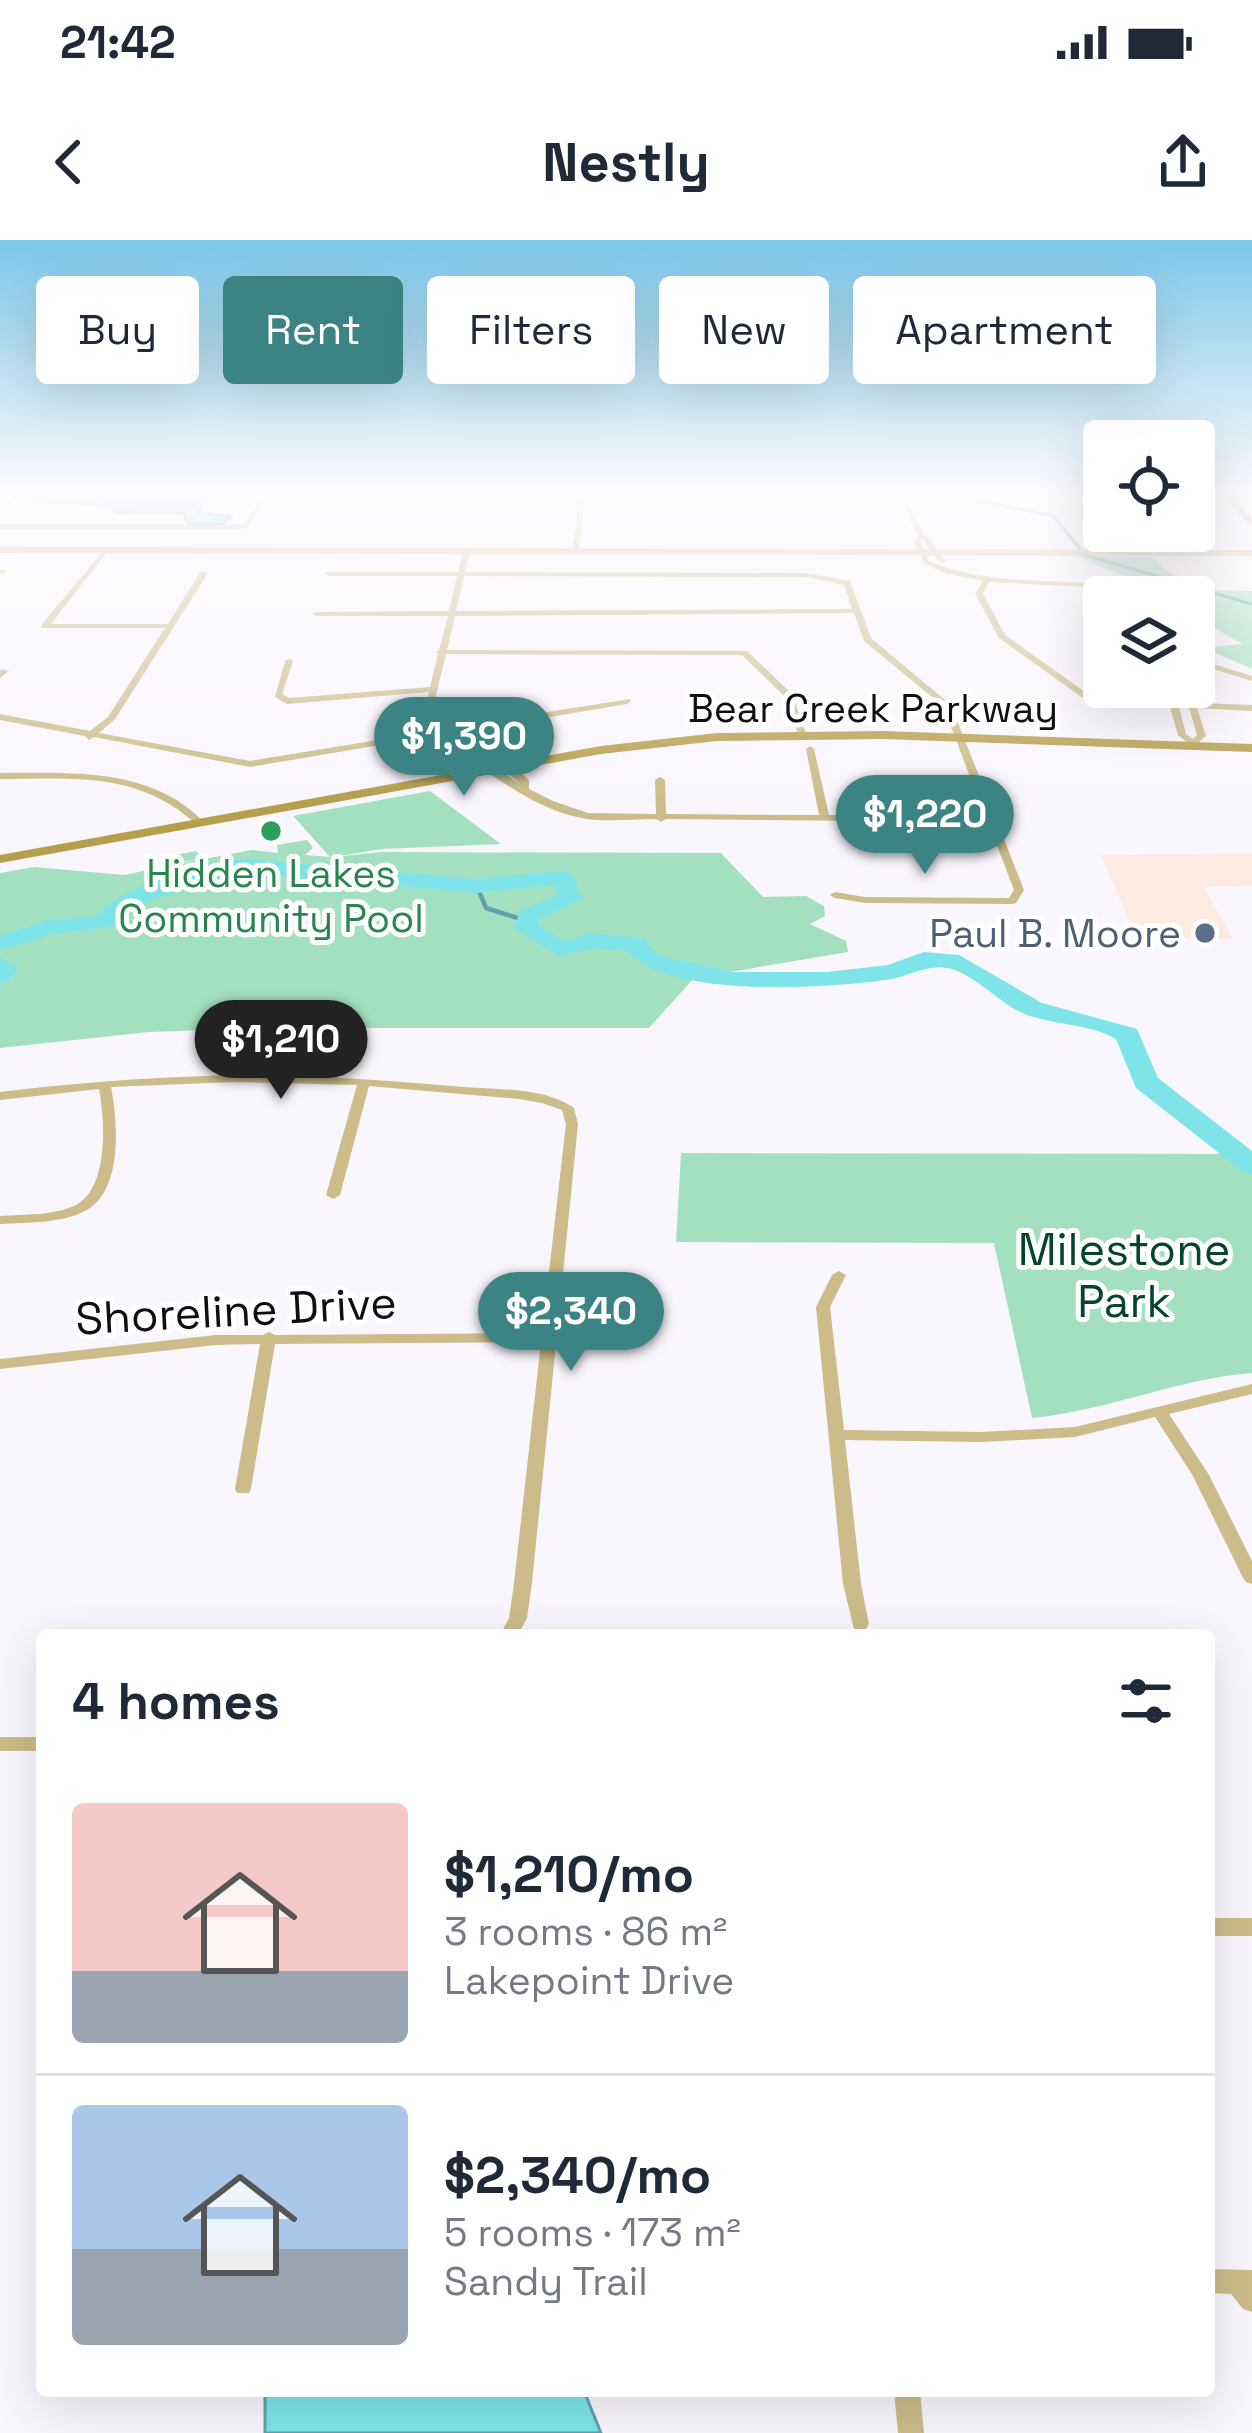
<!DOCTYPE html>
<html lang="en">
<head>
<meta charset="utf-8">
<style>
  body { margin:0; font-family:"Space Grotesk",sans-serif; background:#f2f2f3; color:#1f2937; height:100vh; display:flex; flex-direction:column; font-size:45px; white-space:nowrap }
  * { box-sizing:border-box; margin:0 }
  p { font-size:39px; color:#747a83 }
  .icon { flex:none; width:66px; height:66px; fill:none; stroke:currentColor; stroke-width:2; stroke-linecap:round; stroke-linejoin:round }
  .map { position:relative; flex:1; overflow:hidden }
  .panel { position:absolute; left:36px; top:1389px; width:1179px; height:768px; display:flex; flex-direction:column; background:#fff; border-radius:12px; box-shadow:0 12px 48px #0002 }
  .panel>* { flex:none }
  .banner { position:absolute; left:36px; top:36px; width:1182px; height:108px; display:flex; gap:24px }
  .controls { position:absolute; left:1083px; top:180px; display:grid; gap:24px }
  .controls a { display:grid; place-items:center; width:132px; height:132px; border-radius:12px; background:#fff; box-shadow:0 12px 48px #0002; font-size:60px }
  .price { position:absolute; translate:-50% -102px; padding:0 27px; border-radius:42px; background:#3c8483; color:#fff; font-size:39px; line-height:78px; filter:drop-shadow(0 3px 6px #0008) }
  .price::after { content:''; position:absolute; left:50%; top:72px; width:36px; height:27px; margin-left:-18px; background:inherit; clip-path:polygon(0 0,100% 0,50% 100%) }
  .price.active { background:#222; color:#fff }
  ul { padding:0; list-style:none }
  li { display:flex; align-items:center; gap:36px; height:300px; padding:0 36px }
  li+li { border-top:3px solid #e0e1e3 }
  li span { display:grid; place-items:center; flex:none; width:336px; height:240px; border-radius:12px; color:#555 }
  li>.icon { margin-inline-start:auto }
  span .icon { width:144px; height:144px; fill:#fffc; stroke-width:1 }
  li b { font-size:51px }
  h2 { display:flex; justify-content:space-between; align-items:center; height:144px; padding:0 36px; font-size:51px }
  .chip { padding:0 42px; border-radius:12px; background:#fff; box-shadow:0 12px 48px #0002; font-size:42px; line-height:108px }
  .chip.active { background:#3c8483; color:#fff }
  .status { display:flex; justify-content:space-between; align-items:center; height:84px; padding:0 60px; background:#fff; direction:ltr }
  .status svg { height:33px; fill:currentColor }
  header { display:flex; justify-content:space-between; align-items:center; height:156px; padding:0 36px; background:#fff; font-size:54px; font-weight:800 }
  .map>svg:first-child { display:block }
  .commercial { fill:#fdeae1 }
  .green { fill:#a3e0bf }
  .water { fill:#7ee4ea; stroke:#5da4aa; stroke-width:3 }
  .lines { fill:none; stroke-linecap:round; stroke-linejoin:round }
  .stream-far1 { stroke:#5da4aa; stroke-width:3 }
  .stream { stroke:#5da4aa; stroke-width:4.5 }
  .river { fill:#7ee4ea; fill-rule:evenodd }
  .minor { fill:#cbbc89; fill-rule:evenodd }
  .tertiary { fill:#cbbc89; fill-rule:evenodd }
  .secondary { fill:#b59e4c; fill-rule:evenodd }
  .primary { fill:#9f8935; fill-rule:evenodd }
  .leisure-dot { fill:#2e9e5b; stroke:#fff; stroke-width:4.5 }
  .service-dot { fill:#5c6f8a; stroke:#fff; stroke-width:4.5 }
  .labels { text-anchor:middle; stroke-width:10; stroke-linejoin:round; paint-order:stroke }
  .far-street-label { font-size:39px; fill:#110d13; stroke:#fff }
  .far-leisure-label { font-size:39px; fill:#27864d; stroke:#fff }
  .far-service-label { font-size:39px; fill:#4e5e75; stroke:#fff; text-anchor:end }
  .park-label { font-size:45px; fill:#04452c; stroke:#fff }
  .street-label { font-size:45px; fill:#110d13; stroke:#fff }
</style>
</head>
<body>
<div class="status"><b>21:42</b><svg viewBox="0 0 49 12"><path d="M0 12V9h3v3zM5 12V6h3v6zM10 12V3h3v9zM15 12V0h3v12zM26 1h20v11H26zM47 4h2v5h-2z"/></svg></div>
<header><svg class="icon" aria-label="back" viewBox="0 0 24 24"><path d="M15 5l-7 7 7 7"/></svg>Nestly<svg class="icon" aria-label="share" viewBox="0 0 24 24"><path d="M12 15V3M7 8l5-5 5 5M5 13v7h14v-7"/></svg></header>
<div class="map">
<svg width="1252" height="2193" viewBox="0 0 1252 2193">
  <rect width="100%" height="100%" fill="#faf6fd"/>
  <!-- commercial -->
  <polygon class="commercial" points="1252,614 1252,646 1204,647 1233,699 1137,699 1101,615"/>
  <!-- green -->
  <g class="green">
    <path d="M1074,316l78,1c32,32 55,34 100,34v78l-41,-18 -2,-4 34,-3 -49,-27v-20h-60l-2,-8 15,-4z"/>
    <polygon points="430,551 501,604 382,609 333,617 382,612 721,613 763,657 806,656 824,666 825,676 810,684 846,701 848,712 694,738 649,788 265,788 149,792 0,808 0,633 34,627 124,635 202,619 170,624 164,617 196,611 204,619 252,610 278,613 277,605 307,600 313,608 305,615 330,617 293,576"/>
    <path d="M681,913l571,1v219c-76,6 -145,38 -220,45l-38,-175 -318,-1z"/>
  </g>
  <!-- water -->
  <g class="water">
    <polygon points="48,254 208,254 199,272 231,277 223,284 188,284 184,273 115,272 110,265 33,260"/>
    <polygon points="265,2151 584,2151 601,2193 265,2193"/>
  </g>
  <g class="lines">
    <!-- stream-far1 -->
    <g class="stream-far1">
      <polyline points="977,254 972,259 1053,276 1081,310"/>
      <polyline points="1085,315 1252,364"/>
    </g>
    <!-- stream -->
    <polyline class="stream" points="477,646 486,668 527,681"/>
    <!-- river -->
    <g class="river">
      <path d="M241,619l236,20 86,-8 8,2 12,25 -44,22 -1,5 26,16 28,-8 43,4 9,2 13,16 77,17h93l61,-7 36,-13 35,3 83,48 95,26 21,49 94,73v23l-10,-3 -106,-83 -20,-49c-26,-15 -60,-14 -89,-24 -27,-10 -50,-40 -79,-47 -23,-4 -39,9 -62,12 -59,8 -219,19 -258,-29l-32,-3 -37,8 -45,-28 6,-17 38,-16 -4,-10 -77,8 -235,-20 -88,26 -28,13 -14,15 -59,7 -53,16v-15l50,-15 47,-4c33,-36 98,-45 144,-57z"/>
      <polygon points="0,717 18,729 9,741 0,743"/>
    </g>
    <!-- minor -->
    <g class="minor">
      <polygon points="21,254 31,254 0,267 0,263"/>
      <polygon points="262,254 268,254 247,289 0,289 0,285 245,285"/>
      <polygon points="579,254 585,254 579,311 576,313 573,311"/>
      <path d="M898,254h6l20,41 6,4 16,23 -6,1 -18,-24 -2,2 9,20c57,24 117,18 177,23l12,5 -2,8h-8l3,-5 -7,-4 -115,-6 -6,12 22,41 90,64 157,6v6l-55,-3 9,28 -13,11 -15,-12 -8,-28 -80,-4 -91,-65 -24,-44 8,-13 -39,-8 -20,-10 -10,-22 4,-5zM1179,467l10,1 8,27 -4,4 -7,-5z"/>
      <path d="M105,309l2,3 -56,72h117l33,-53 7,2 -93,146 -16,14 151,28 195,-32 -19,-25 3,-12 -142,12 -12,-7 10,-36 4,-2 4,2 -11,33 7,4 141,-11 8,-33 -2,-2 3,-2 9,-34h-132l-4,-2 4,-2 133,-1 8,-35h-129l-3,-4h133l6,-21 3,-2 3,2 -5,21 341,1 44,8 21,57 80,67 73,185 -8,13 -4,1 -147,-1 -30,-5 -5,-3 5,-3 30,5 144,1 5,-8 -26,-68 -322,-3 -5,3 -5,-3c-22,0 -46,3 -68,0 -50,-6 -104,-49 -143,-79v-6l-195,33 -156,-30 -5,3 -4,-4 -85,-16v-6l90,17 18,-14 57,-89h-123v-4zM464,336l342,1 38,8 8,24 -396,2zM854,373l10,28 79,65 42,110 -156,-1 -15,-66 -4,-3 -4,3 13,66 -153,-1 -1,-34 -5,-3 -5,3 1,34 -68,-1 -35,-12 -24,-12v-9c-22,-18 -42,-37 -69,-48l167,-28 4,-3 -1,-2 -177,28 -19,-23 12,-50 296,1 43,42 13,36 4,3 4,-3 -14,-39 -45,-43 -300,-1 8,-34zM454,495l34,20 33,30 -68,-48z"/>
      <polygon points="0,330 5,330 6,332 0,334"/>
      <polygon points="1194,418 1252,436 1252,441 1194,423"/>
      <polygon points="2,429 9,431 0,438 0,431"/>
      <path d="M0,533c71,0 149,-6 203,48l-8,2c-59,-52 -122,-44 -195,-44z"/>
      <path d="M293,835c57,3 113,7 171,12 35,3 80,0 110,21l4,16 -46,459 -5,35 -9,17h-18l9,-17 5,-35 27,-241 -266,2 -24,145 -2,4h-12l-2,-4 25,-145 -44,1 -216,24v-10l216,-24h47l6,-3 6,3 267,-2 24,-209 -4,-14 -20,-7 -23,-4 -150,-13 -29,109 -7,4 -7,-4 31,-110 -123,-3 -123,5c7,35 12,105 -26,124 -25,13 -58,11 -85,13v-8c24,-2 54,0 76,-11 33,-17 29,-85 23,-116l-99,11v-8c98,-12 194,-18 293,-17z"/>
      <polygon points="839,1031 846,1035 830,1067 844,1190 981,1192 1075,1187 1252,1144 1252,1154 1169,1174 1209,1235 1252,1321 1252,1344 1246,1342 1243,1338 1193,1236 1155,1177 1075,1197 981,1202 845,1200 861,1344 869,1384 866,1389 860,1390 854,1389 843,1344 816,1067 832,1035"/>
      <rect x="0" y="1497" width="42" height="14"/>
      <rect x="1209" y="1678" width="43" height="18"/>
      <polygon points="1209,2029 1252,2030 1252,2072 1243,2069 1231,2054 1209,2053"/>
      <polygon points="894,2151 920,2151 924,2193 898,2193"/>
    </g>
    <!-- tertiary -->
    <polygon class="tertiary" points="0,307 1252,310 1252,316 0,313"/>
    <!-- secondary -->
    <polygon class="secondary" points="883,491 1252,504 1252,512 883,499 717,501 601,514 0,623 0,615 601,506 717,493"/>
    <!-- primary -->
    <polygon class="primary" points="1220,254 1231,254 1252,278 1252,287"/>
  </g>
  <!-- sky -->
  <linearGradient id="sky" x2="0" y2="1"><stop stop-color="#7dc7e9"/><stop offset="0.45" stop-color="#fdfbfe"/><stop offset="1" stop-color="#fdfbfe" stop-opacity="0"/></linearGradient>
  <rect width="1252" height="561" fill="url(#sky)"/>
  <!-- markers -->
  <circle class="leisure-dot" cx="271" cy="591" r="12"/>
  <circle class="service-dot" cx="1205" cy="693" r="12"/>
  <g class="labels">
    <!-- far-street labels -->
    <g class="far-street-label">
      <text x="873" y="482">Bear Creek Parkway</text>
    </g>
    <!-- far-leisure labels -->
    <g class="far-leisure-label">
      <text x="271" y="647">Hidden Lakes<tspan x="271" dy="45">Community Pool</tspan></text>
    </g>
    <!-- far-service labels -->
    <g class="far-service-label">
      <text x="1181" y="707">Paul B. Moore</text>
    </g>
    <!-- park labels -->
    <g class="park-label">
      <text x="1124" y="1025">Milestone<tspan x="1124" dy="52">Park</tspan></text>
    </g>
    <!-- street labels -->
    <g class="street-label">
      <text transform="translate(236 1070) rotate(-3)" y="16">Shoreline Drive</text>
    </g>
  </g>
</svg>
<div class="controls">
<a><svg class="icon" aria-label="locate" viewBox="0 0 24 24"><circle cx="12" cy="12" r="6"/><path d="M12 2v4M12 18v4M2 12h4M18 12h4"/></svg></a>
<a><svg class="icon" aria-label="layers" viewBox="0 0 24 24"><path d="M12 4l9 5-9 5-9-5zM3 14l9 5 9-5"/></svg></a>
</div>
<b class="price" style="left:464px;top:559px">$1,390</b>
<b class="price" style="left:925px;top:637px">$1,220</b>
<b class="price active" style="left:281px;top:862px">$1,210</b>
<b class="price" style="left:571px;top:1134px">$2,340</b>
<div class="banner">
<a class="chip">Buy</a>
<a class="chip active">Rent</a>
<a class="chip">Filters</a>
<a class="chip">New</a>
<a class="chip">Apartment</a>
</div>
<section class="panel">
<h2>4 homes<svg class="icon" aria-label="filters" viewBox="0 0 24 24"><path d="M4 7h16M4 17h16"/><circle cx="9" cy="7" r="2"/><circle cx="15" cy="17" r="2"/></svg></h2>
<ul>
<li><span style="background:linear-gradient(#f6c9c9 70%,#9aa5b1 0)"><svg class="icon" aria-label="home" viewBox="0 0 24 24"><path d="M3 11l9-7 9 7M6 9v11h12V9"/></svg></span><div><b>$1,210/mo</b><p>3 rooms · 86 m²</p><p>Lakepoint Drive</p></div></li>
<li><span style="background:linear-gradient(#a9c7e8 60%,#9aa5b1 0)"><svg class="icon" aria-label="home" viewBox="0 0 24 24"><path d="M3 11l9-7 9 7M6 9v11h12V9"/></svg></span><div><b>$2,340/mo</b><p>5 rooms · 173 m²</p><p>Sandy Trail</p></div></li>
</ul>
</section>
</div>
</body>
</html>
